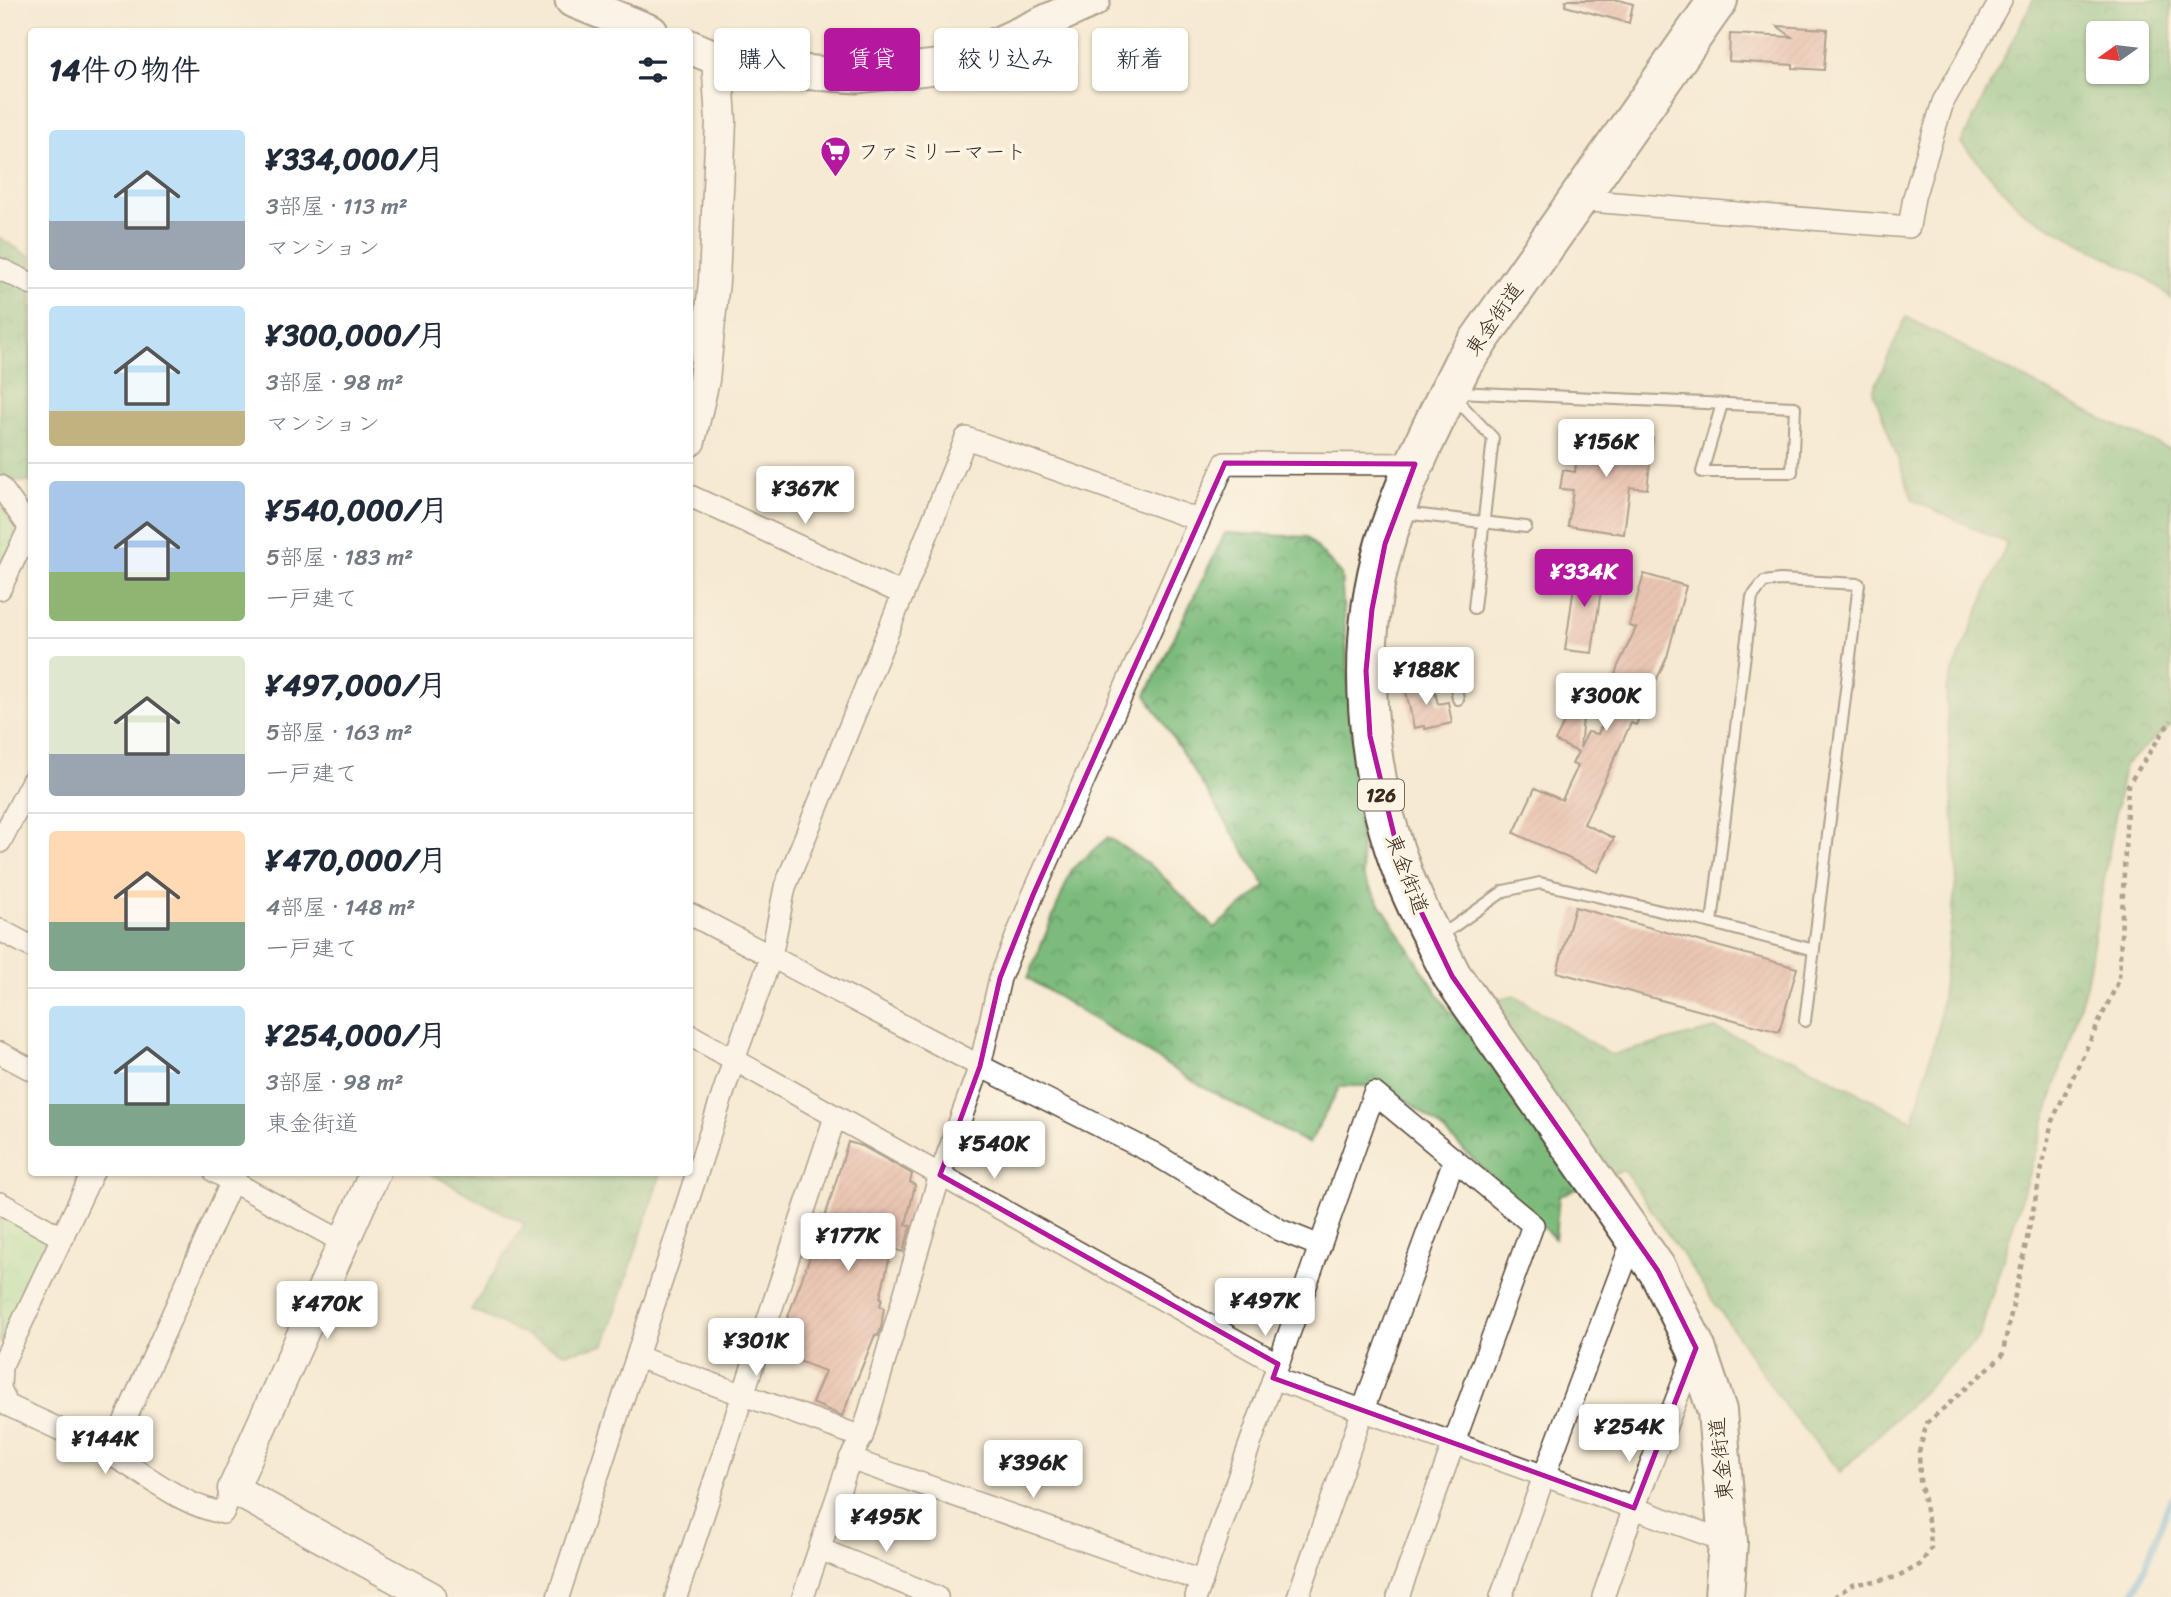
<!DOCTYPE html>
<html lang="ja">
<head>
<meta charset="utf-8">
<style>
  body { margin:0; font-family:Sriracha,"Klee One",sans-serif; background:#f6f6f7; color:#1f2937; height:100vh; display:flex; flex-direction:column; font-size:26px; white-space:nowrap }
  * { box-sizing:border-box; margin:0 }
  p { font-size:23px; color:#747a83 }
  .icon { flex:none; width:38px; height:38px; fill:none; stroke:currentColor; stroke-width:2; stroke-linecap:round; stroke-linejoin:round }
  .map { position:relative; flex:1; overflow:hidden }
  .details { position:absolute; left:28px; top:28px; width:665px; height:1148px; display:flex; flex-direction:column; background:#fff; border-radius:7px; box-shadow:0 2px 5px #0004 }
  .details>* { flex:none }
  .top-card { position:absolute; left:714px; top:28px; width:665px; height:63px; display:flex; gap:14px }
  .needle { width:46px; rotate:256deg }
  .fabs { position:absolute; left:2086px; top:21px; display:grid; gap:14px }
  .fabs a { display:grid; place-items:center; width:63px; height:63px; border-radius:7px; background:#fff; box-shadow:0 2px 5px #0004; font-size:35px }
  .price { position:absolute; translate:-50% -60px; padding:0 16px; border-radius:7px; background:#fff; color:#222; font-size:23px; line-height:46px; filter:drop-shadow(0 2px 4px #0008) }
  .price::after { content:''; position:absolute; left:50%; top:42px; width:21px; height:16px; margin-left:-10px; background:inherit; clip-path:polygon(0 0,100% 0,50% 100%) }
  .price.current { background:#b5179e; color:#fff }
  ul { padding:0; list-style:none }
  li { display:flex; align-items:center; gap:21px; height:175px; padding:0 21px }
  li+li { border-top:2px solid #e0e1e3 }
  li span { display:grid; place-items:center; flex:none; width:196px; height:140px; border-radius:7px; color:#555 }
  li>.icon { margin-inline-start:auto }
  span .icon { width:84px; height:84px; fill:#fffc; stroke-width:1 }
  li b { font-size:30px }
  h2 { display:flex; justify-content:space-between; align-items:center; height:84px; padding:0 21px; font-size:30px }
  .tag { padding:0 24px; border-radius:7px; background:#fff; box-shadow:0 2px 5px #0004; font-size:24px; line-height:63px }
  .tag.current { background:#b5179e; color:#fff }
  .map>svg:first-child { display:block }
  .forest { fill:url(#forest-crowns); stroke:#5b724d; stroke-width:2; fill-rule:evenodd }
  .park { fill:url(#park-crowns); stroke:#6a8258; stroke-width:2 }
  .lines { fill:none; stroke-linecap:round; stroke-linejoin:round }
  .stream { stroke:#68adde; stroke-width:7 }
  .building { fill:url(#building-hatch) }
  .lane-casing { stroke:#574739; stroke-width:14 }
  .street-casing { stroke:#574739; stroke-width:24 }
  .secondary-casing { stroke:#574739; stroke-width:33 }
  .primary-casing { stroke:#574739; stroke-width:37 }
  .highway-casing { stroke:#574739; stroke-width:42 }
  .path { stroke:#574739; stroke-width:4.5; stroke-dasharray:5 5; stroke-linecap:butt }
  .lane { stroke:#fff; stroke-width:10 }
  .street { stroke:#fff; stroke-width:21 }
  .secondary { stroke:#fff; stroke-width:30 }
  .primary { stroke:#fff; stroke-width:33 }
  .highway { stroke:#fff; stroke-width:38 }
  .marked { fill:none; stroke:#b5179e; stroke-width:5; stroke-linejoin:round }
  .labels { text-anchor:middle; stroke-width:7; stroke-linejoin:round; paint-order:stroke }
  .shield { fill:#fcf5e5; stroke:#75675a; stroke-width:2 }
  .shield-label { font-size:19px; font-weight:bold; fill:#3b2a1e }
  .poi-label { font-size:21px; fill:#3b2a1e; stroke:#fcf5e5; text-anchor:start }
  .street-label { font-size:21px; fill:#3b2a1e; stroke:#fcf5e5 }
</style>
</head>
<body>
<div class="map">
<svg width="2171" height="1597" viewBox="0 0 2171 1597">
  <defs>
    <pattern id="forest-crowns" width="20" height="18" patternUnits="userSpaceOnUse" patternTransform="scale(1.75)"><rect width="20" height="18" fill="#7bbb7c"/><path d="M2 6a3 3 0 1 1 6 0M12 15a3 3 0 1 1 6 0" fill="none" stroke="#669865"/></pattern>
    <pattern id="park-crowns" width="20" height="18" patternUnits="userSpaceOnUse" patternTransform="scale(1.75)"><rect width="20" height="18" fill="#9adb92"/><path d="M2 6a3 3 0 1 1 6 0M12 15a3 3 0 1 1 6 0" fill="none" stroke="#86bc7d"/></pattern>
    <pattern id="building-hatch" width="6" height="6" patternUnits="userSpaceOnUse" patternTransform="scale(1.75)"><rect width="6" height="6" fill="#dd988e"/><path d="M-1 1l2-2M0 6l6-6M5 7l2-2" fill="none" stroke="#b47c73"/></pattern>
  </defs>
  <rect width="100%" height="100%" fill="#fcf5e5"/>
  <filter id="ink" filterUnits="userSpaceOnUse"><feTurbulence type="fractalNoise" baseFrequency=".0143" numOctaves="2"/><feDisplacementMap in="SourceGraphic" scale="14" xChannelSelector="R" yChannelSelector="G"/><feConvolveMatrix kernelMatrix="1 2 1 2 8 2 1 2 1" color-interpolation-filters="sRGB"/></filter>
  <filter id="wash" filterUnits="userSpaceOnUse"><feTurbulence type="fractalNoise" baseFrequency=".00686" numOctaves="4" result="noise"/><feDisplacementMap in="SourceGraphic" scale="28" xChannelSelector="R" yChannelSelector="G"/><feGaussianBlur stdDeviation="1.57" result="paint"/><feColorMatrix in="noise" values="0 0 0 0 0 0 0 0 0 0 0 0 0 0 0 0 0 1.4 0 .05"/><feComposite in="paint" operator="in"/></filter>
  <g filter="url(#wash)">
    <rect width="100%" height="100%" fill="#f6ead2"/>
    <!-- forest -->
    <g class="forest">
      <path d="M2033,0h138v298l-21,-18 -126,-67 -63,-70zM2137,33v39h-39v-39z"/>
      <polygon points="0,238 31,257 32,482 0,481"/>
      <polygon points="1906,317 2108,422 2171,450 2171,725 2124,765 2086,985 1979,1338 1840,1472 1787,1409 1624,1170 1559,1196 1555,1239 1438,1125 1388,1086 1340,1086 1309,1144 1199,1085 1028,978 1072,869 1108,837 1155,869 1215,928 1266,886 1146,695 1225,533 1307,537 1341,574 1363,877 1451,1014 1514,995 1611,1055 1715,1029 1795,1060 1913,1121 1938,1029 1957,873 1946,689 2007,543 1913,500 1873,391"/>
      <polygon points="429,1173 661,1173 605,1345 565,1353 471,1310 525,1224"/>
    </g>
    <!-- park -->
    <g class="park">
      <polygon points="0,504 13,523 17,544 0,573"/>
      <polygon points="0,1210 44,1234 49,1254 0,1344"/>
    </g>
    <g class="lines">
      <!-- stream -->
      <polyline class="stream" points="2133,1597 2171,1499"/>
    </g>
    <g id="blocks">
      <!-- building -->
      <g class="building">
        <polygon points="1566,0 1619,0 1633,4 1629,23 1565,6"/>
        <polygon points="1777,26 1827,29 1824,70 1793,68 1793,65 1729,61 1730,34 1792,37"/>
        <polygon points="1581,428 1653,438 1647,489 1630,487 1624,534 1568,526 1573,490 1560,489 1563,470 1575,472"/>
        <polygon points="1577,565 1604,569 1592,653 1565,650"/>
        <polygon points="1644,574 1686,586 1667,657 1636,725 1631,723 1584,824 1614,838 1598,872 1514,833 1535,788 1562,800 1578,766 1572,764 1578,752 1555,741 1569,712 1583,718 1580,748 1588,732 1598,734 1601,727 1604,728 1619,696 1610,692 1617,668 1636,628 1629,626"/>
        <polygon points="1422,679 1425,694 1435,692 1438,704 1448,702 1452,723 1425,729 1424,726 1414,728 1404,682"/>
        <polygon points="1575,907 1797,968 1779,1032 1557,972"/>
        <polygon points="848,1142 862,1146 912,1174 910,1182 915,1185 906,1224 911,1226 903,1252 892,1248 880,1298 882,1298 880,1306 884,1308 881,1328 878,1336 875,1335 842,1416 812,1403 825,1371 775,1352 815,1243 810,1242 820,1215 825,1217"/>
      </g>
    </g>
  </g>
  <g filter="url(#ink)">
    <use href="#blocks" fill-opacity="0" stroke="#574739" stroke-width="2"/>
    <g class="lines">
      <defs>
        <g id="lane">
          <polyline points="1458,392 1795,407 1792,472 1702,472 1722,404"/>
          <polyline points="1453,396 1493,438 1474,608"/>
          <polyline points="1403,513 1526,527"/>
          <polyline points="1373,658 1454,674 1458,699"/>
          <polyline points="1712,923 1752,597 1764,582 1780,580 1859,584 1805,1021"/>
          <polyline points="1439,937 1504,891 1540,883 1712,923 1814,950"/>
        </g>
        <g id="street">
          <polyline points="1578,200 1909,227 1914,197 1943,102 2001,0"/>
          <polyline points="0,269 32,284"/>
          <polyline points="0,486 32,531"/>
          <polyline points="690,496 903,594"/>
          <polyline points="0,589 29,529"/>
          <polyline points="0,842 32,781"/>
          <polyline points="690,914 980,1066 1153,1153 1280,1230 1320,1246"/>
          <polyline points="0,930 32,947"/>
          <polyline points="690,1035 1278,1364"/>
          <polyline points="0,1053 32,1070"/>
          <path d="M93,1172l-92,195 -1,21 7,17c34,16 69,31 102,49 39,20 70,51 114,59l10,-24"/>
          <polyline points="215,1172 343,1242"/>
          <polyline points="0,1203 63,1238"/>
          <polyline points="637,1357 862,1437"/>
          <polyline points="1273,1378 1728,1542"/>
          <polyline points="110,1454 236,1172"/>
          <polyline points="850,1459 1201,1581"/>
          <polyline points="820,1549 937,1597"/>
          <polyline points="558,1597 734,1060 771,957 785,887 966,438 1199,520"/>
          <polyline points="676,1597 835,1117"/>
          <polyline points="803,1597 850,1459 862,1437 940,1175 980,1066 1000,978 1033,895 1225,463 1415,464"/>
          <polyline points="1196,1597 1374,1093 1533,1225 1398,1597"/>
          <polyline points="1298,1597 1363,1410 1454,1160"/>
          <polyline points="1501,1597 1544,1476 1634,1237"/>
          <polyline points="1603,1597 1634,1508 1696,1349"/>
        </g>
        <g id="secondary">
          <polyline points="690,441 704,380 714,281 721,121 717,58"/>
          <polyline points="375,1172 233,1489 431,1597"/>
        </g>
        <g id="primary">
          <polyline points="572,0 651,32"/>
          <polyline points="690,47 741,68 858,76 952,65 1093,0"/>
        </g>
        <path id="highway" d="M1718,0l-255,363c-29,58 -59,118 -78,180 -31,104 -20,232 19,333 13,34 32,68 48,100l206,295 38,77 21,63 11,131 -4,55"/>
      </defs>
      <!-- lane casing -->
      <use href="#lane" class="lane-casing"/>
      <!-- street casing -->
      <use href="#street" class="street-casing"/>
      <!-- secondary casing -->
      <use href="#secondary" class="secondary-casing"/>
      <!-- primary casing -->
      <use href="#primary" class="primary-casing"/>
      <!-- highway casing -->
      <use href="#highway" class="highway-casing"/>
      <!-- path -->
      <polyline class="path" points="1834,1597 1852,1585 1898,1577 1921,1564 1931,1548 1930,1531 1920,1480 1919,1452 1927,1423 2002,1356 2052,1121 2119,980 2128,785 2171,720"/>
      <!-- lane -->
      <use href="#lane" class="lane"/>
      <!-- street -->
      <use href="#street" class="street"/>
      <!-- secondary -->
      <use href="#secondary" class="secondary"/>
      <!-- primary -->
      <use href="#primary" class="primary"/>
      <!-- highway -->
      <use href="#highway" class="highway"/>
    </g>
  </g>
  <!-- marked area -->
  <path d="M0 0H2171V1597H0ZM1225,463l190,1 -30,80 -13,65 -6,62 4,65 34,140 48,100 206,295 38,77 -62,160 -361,-130 5,-14 -338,-189 40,-109 20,-88 33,-83z" fill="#f6ead2" fill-opacity=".55" fill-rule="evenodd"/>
  <path class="marked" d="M1225,463l190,1 -30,80 -13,65 -6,62 4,65 34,140 48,100 206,295 38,77 -62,160 -361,-130 5,-14 -338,-189 40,-109 20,-88 33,-83z"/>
  <!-- icons -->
  <defs>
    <symbol id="supermarket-pin" viewBox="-11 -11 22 30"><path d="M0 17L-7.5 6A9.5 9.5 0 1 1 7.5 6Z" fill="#b5179e" stroke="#fcf5e5"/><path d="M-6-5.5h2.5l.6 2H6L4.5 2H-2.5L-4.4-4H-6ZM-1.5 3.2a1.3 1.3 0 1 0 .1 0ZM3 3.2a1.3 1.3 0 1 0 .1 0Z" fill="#fff"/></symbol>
  </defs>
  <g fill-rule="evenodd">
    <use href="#supermarket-pin" x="818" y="134" width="35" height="47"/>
  </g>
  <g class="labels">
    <!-- shield labels -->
    <rect class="shield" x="1358" y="779.5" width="46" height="31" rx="5"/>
    <g class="shield-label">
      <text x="1381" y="802">126</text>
    </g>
    <!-- poi labels -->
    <g class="poi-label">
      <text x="858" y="159">ファミリーマート</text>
    </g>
    <!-- street labels -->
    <g class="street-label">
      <text transform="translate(1494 319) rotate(-55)" y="7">東金街道</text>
      <text transform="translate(1407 874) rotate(69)" y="7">東金街道</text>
      <text transform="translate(1721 1459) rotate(-96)" y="7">東金街道</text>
    </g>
  </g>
</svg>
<div class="fabs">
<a><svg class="needle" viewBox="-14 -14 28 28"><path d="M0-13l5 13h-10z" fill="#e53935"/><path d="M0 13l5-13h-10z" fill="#747a83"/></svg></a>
</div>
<b class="price" style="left:1606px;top:479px">¥156K</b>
<b class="price" style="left:805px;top:526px">¥367K</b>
<b class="price current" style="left:1584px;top:609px">¥334K</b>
<b class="price" style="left:1426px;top:707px">¥188K</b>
<b class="price" style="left:1606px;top:733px">¥300K</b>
<b class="price" style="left:994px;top:1181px">¥540K</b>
<b class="price" style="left:848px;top:1273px">¥177K</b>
<b class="price" style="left:1265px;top:1338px">¥497K</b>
<b class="price" style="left:327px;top:1341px">¥470K</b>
<b class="price" style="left:756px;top:1378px">¥301K</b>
<b class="price" style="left:1629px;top:1464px">¥254K</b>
<b class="price" style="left:105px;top:1476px">¥144K</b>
<b class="price" style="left:1033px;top:1500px">¥396K</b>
<b class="price" style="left:886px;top:1554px">¥495K</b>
<div class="top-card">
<a class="tag">購入</a>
<a class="tag current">賃貸</a>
<a class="tag">絞り込み</a>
<a class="tag">新着</a>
</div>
<section class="details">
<h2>14件の物件<svg class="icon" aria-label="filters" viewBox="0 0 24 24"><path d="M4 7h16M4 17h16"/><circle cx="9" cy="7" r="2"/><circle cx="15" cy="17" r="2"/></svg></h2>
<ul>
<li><span style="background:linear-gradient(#bfe0f5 65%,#9aa5b1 0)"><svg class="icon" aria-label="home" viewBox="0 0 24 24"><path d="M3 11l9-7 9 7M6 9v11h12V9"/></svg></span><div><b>¥334,000/月</b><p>3部屋 · 113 m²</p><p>マンション</p></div></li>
<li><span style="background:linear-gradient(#bfe0f5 75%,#c2b280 0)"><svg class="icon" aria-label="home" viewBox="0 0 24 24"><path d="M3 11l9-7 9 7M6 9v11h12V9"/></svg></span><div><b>¥300,000/月</b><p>3部屋 · 98 m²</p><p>マンション</p></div></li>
<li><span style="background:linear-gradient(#a9c7e8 65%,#8fb573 0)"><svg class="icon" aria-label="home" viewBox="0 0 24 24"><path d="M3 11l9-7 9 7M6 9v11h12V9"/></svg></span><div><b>¥540,000/月</b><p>5部屋 · 183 m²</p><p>一戸建て</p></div></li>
<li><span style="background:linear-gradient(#dfe7d0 70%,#9aa5b1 0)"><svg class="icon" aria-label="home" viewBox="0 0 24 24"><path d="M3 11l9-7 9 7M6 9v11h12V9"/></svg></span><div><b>¥497,000/月</b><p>5部屋 · 163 m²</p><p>一戸建て</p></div></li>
<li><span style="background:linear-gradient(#ffd9b3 65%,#7fa58c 0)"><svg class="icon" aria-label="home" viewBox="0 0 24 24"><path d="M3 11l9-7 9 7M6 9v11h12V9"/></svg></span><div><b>¥470,000/月</b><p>4部屋 · 148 m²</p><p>一戸建て</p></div></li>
<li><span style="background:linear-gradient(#bfe0f5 70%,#7fa58c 0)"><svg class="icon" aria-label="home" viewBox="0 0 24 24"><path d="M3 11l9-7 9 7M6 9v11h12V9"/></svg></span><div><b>¥254,000/月</b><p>3部屋 · 98 m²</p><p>東金街道</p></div></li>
</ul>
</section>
</div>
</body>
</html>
